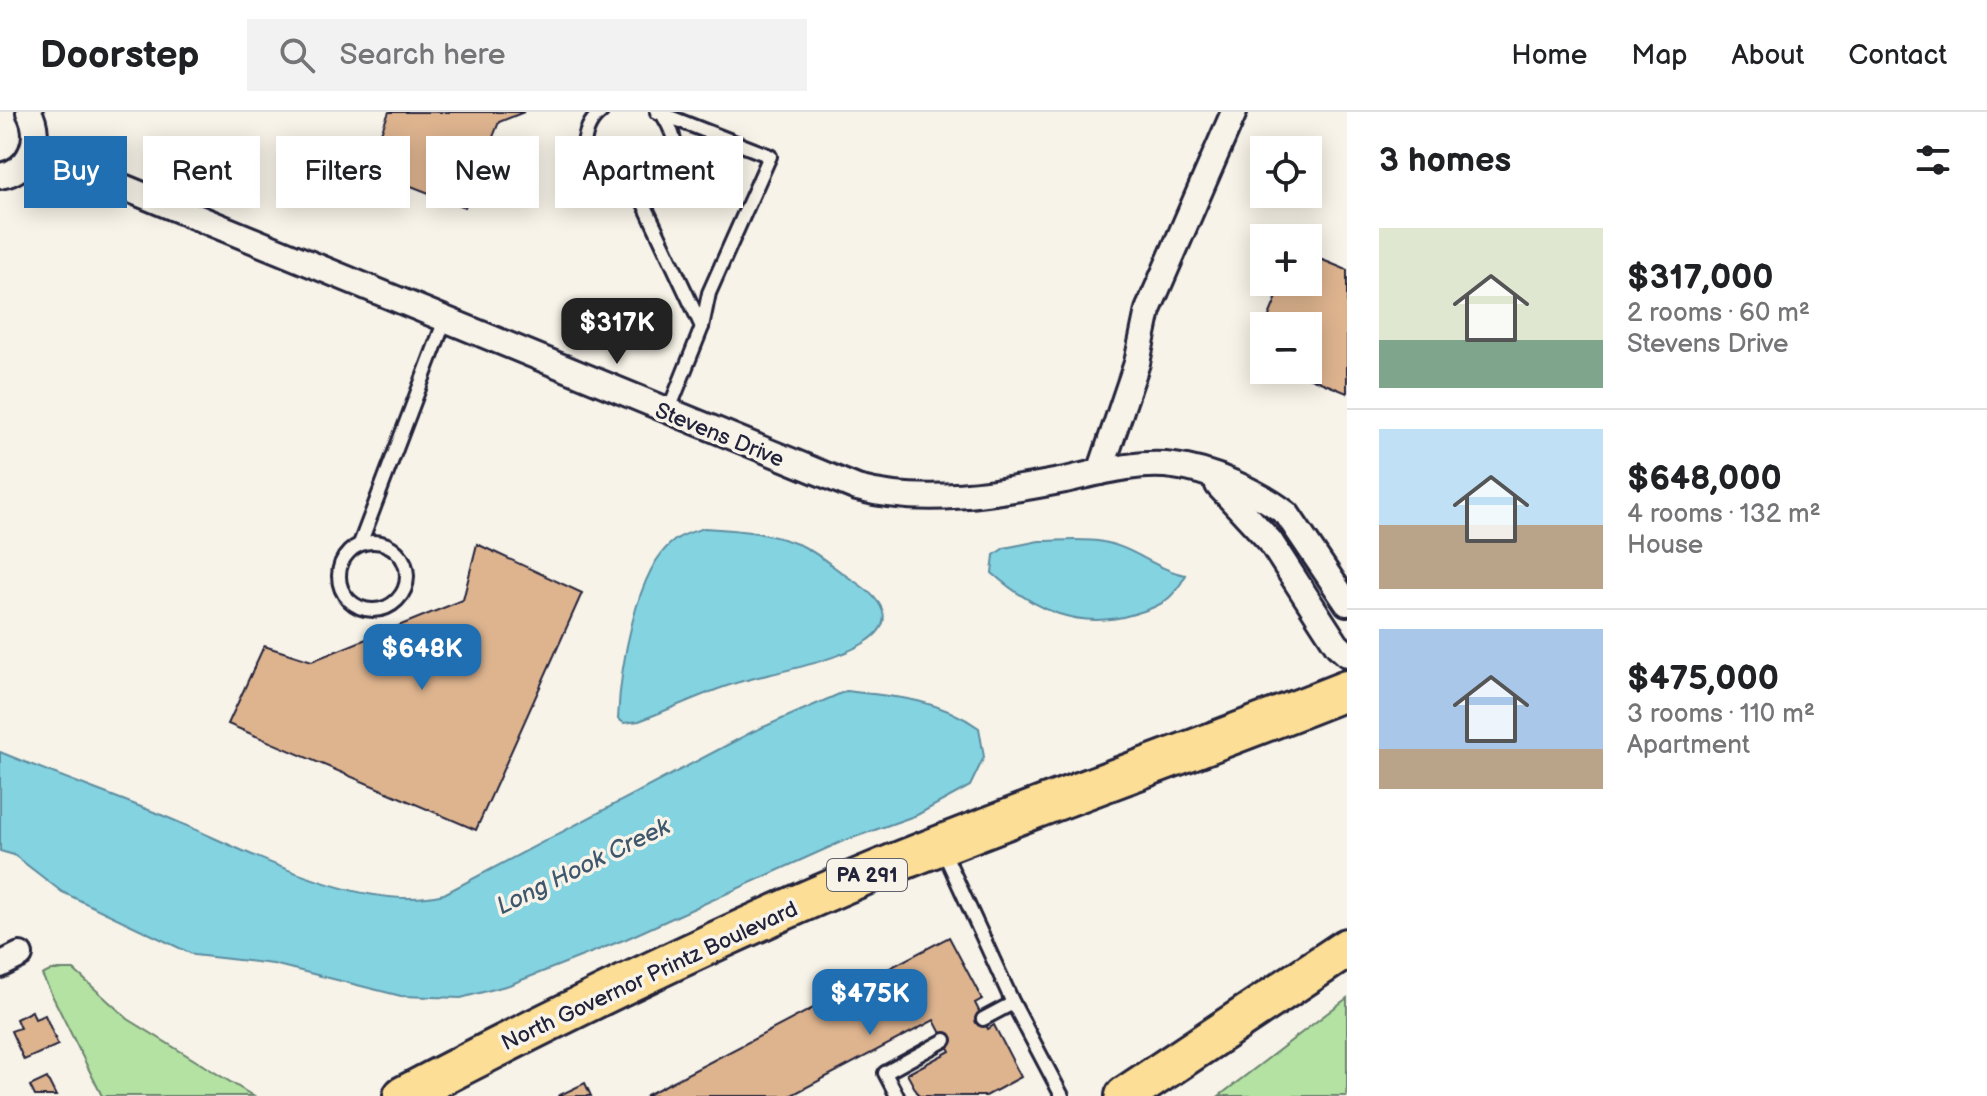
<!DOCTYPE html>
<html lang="en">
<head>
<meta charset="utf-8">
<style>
  body { margin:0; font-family:"Balsamiq Sans",sans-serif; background:#f2f2f2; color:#202124; height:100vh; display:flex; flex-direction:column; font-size:30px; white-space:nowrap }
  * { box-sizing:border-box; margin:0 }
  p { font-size:26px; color:#757577 }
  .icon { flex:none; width:44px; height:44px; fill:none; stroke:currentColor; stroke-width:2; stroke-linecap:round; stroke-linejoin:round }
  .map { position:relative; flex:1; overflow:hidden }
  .sheet { display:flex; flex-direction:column; background:#fff; width:640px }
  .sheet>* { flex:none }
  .top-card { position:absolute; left:24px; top:24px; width:760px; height:72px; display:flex; gap:16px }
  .controls { position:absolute; left:1250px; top:24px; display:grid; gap:16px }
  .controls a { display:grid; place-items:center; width:72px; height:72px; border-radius:0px; background:#fff; box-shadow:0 4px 20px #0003; font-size:40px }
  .price { position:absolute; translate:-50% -68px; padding:0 18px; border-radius:16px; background:#1f6fb2; color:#fff; font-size:26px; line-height:52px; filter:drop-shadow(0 2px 4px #0008) }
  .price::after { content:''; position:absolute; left:50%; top:48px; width:24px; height:18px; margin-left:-12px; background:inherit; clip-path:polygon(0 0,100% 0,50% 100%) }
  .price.on { background:#222; color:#fff }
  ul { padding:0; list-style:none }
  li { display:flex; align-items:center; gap:24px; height:200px; padding:0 32px }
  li+li { border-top:2px solid #e0e0e0 }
  li span { display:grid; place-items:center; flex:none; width:224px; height:160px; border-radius:0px; color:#555 }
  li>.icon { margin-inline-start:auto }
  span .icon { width:96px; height:96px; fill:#fffc; stroke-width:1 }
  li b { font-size:34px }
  h2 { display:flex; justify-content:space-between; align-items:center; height:96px; padding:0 32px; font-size:34px }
  .tag { padding:0 28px; border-radius:0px; background:#fff; box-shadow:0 4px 20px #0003; font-size:28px; line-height:72px }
  .tag.on { background:#1f6fb2; color:#fff }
  header { display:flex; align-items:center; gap:48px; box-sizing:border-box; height:112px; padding:0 40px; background:#fff; border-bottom:2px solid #e0e0e0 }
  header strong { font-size:38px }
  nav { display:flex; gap:44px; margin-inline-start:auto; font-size:28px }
  .search { width:560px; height:72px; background:#f2f2f2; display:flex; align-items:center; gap:20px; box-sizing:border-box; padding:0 28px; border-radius:0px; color:#757577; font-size:30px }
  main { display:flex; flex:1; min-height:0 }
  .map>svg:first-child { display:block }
  .green { fill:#b3e2a2; stroke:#6a826e; stroke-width:2 }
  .water { fill:#84d3e1; stroke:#5d8c9f; stroke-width:2 }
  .building { fill:#deb48f; stroke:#22223b; stroke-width:2 }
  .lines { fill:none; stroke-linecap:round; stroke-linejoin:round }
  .service-casing { stroke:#22223b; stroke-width:18 }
  .minor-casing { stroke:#22223b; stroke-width:30 }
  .primary-casing { stroke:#22223b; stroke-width:44 }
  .service { stroke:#f7f3e8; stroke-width:12 }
  .minor { stroke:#f7f3e8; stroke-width:24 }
  .primary { stroke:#fcde96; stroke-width:38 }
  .labels { text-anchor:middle; stroke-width:7; stroke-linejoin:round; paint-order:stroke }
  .shield { fill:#f7f3e8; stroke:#62616f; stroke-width:2 }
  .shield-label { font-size:20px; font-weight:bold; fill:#22223b }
  .street-label { font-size:22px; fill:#22223b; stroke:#f7f3e8 }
  .water-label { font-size:24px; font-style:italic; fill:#3f576d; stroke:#f7f3e8 }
</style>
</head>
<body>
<header>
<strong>Doorstep</strong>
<div class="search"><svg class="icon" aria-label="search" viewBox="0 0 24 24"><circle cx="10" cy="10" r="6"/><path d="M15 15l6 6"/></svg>Search here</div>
<nav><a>Home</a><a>Map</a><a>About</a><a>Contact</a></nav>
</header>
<main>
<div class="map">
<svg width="1347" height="984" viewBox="0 0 1347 984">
  <rect width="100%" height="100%" fill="#f7f3e8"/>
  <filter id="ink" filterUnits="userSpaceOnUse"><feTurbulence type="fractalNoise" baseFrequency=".0125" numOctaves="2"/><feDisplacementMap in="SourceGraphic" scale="16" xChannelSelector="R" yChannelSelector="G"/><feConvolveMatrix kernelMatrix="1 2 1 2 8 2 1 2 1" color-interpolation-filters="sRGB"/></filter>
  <g filter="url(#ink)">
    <!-- green -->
    <g class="green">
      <polygon points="52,858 74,858 128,907 253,984 102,984 42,863"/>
      <polygon points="1347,886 1347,984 1219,984"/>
    </g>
    <!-- water -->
    <g class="water">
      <path d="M704,416c33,2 64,4 96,17 17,7 34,23 51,34 106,67 -76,91 -115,104 -33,10 -65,26 -97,38l-15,2 -6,-4c2,-47 17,-151 57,-179 8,-6 20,-9 29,-12z"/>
      <path d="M1039,429c20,0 44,-3 64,1 30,5 54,28 83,33 -14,25 -24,31 -52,39 -55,17 -100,-4 -142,-41l2,-18 10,-7z"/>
      <path d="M846,579c48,5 93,8 133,37l5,29 -14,29 -53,29 -76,27 -215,97 -117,46 -48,13 -60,-2 -128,-32 -79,-9 -132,-63 -48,-37 -14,-4v-99c51,21 103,40 154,60 82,32 203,104 290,82l308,-162z"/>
    </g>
    <!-- building -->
    <g class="building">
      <polygon points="389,0 524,0 499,10 465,95 367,57"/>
      <polygon points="1308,142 1347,158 1347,281 1291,258 1308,258 1308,214 1265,214 1283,170 1308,170"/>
      <polygon points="1264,216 1264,247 1253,242"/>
      <polygon points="477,432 582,481 476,718 228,612 264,534 312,549 463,488"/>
      <polygon points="949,825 982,887 975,891 988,917 994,913 1021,965 986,984 919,984 907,962 950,939 934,908 790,984 645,984"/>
      <polygon points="32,899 35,907 45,903 58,933 24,948 11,919 20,916 16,907"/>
      <polygon points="47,966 56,984 35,984 30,974"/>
      <polygon points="585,971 591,984 558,984"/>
    </g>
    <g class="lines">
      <defs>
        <g id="service">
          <path d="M601,0c-12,9 -17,23 -17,38 3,74 128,44 80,-33"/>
          <polyline points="657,0 770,44 709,181 702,215 668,300"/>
          <polyline points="639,81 702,215"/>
          <circle cx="373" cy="464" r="34"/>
          <polyline points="360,432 445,208"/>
          <polyline points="943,738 1013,891 1062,984"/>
          <polyline points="983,907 1013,891"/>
          <polyline points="897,984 885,961 945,928"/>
        </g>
        <g id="minor">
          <path d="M33,38l824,338c67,18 141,5 208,-8 35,-8 74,-19 109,-14 36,4 85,26 113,48l60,89"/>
          <path d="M0,64c31,-5 43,-38 29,-64"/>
          <polyline points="1100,360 1137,251 1148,198 1234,0"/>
          <polyline points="1218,373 1270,429 1337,533 1347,542"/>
          <polyline points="0,853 20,843"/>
        </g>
        <g id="primary">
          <path d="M403,984c155,-81 313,-159 475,-226 155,-63 314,-118 469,-180"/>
          <polyline points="1125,984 1347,836"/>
        </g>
      </defs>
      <!-- service casing -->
      <use href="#service" class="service-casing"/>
      <!-- minor casing -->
      <use href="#minor" class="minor-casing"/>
      <!-- primary casing -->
      <use href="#primary" class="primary-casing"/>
      <!-- service -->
      <use href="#service" class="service"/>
      <!-- minor -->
      <use href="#minor" class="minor"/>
      <!-- primary -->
      <use href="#primary" class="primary"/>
    </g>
  </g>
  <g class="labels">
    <!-- shield labels -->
    <rect class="shield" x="827" y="747" width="80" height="32" rx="6"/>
    <g class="shield-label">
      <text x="867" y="770">PA 291</text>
    </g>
    <!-- street labels -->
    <g class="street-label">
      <text transform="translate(720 322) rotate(22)" y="8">Stevens Drive</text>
      <text transform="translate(649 863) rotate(-25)" y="8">North Governor Printz Boulevard</text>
    </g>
    <!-- water labels -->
    <g class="water-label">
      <text transform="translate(583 754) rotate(-26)" y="8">Long Hook Creek</text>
    </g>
  </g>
</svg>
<div class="controls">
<a><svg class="icon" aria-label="locate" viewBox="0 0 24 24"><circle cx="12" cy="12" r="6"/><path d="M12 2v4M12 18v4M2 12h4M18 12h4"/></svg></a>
<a>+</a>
<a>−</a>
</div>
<b class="price on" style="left:617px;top:254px">$317K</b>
<b class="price" style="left:422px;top:580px">$648K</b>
<b class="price" style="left:870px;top:925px">$475K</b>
<div class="top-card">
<a class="tag on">Buy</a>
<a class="tag">Rent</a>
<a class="tag">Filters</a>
<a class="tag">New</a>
<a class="tag">Apartment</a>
</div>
</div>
<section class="sheet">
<h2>3 homes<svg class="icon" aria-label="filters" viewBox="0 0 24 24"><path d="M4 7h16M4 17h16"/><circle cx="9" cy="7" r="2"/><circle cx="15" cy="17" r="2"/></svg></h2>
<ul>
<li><span style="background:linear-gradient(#dfe7d0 70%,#7fa58c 0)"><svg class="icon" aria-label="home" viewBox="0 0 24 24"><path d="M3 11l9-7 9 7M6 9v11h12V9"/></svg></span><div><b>$317,000</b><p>2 rooms · 60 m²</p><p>Stevens Drive</p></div></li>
<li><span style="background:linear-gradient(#bfe0f5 60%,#b9a48a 0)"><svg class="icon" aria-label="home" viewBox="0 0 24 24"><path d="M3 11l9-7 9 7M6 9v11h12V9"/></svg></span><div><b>$648,000</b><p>4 rooms · 132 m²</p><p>House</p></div></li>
<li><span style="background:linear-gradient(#a9c7e8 75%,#b9a48a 0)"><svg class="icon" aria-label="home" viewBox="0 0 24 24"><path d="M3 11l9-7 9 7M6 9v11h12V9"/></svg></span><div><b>$475,000</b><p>3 rooms · 110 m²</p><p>Apartment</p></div></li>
</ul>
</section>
</main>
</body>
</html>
